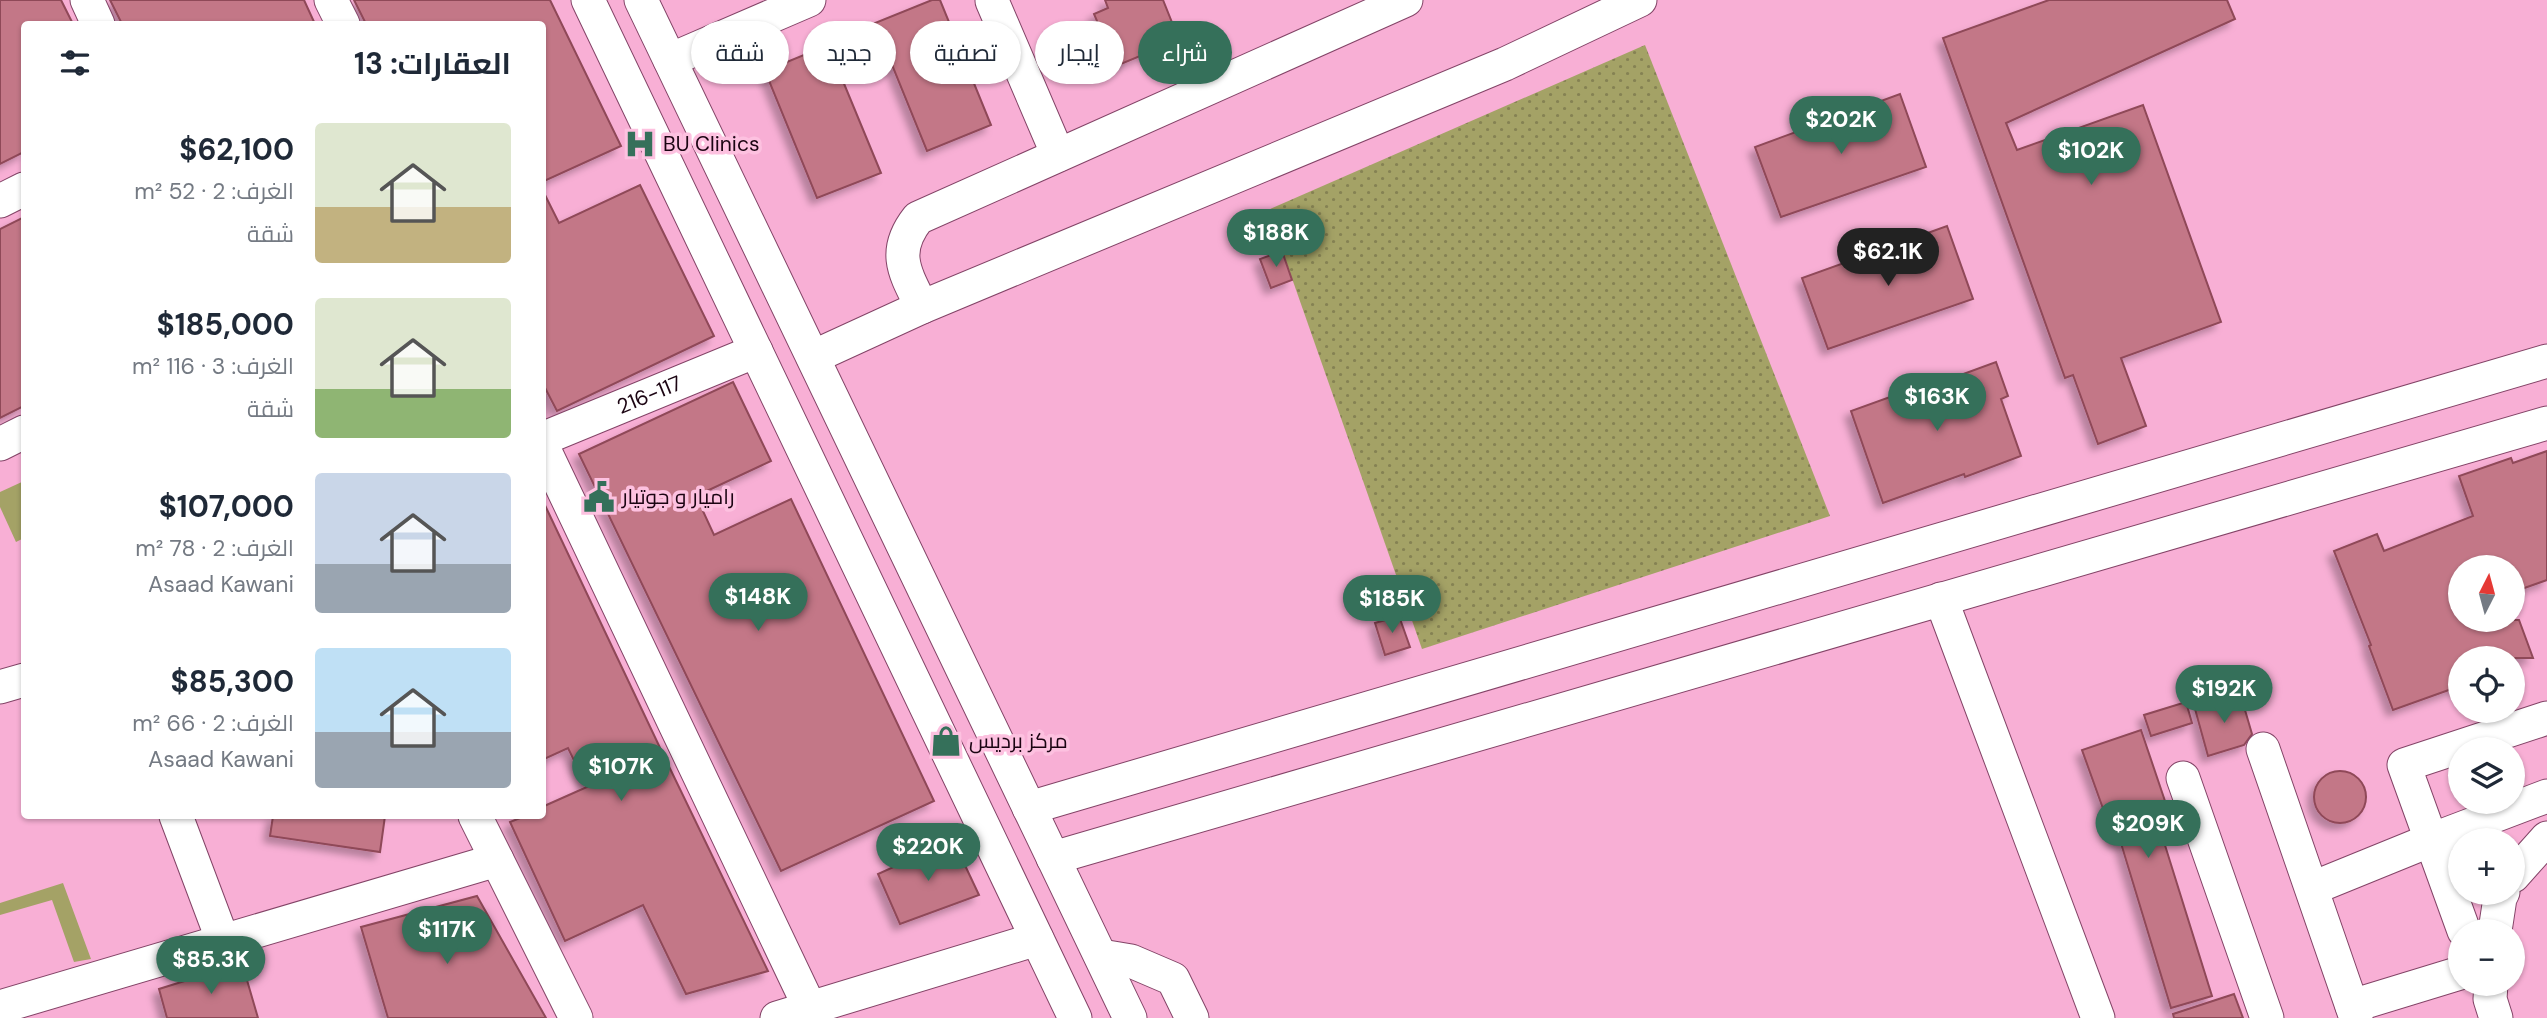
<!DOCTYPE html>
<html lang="ar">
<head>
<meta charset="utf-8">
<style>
  body { margin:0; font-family:"DM Sans",Cairo,sans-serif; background:#f6f6f7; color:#1f2937; direction:rtl; height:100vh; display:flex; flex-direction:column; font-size:26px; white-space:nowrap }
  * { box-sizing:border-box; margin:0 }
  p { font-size:23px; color:#747a83 }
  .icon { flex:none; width:38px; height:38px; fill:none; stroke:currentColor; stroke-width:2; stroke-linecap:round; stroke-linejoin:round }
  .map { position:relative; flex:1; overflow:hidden; direction:ltr }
  .sheet { position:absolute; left:21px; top:21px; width:525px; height:798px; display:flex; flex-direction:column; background:#fff; border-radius:7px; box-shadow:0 2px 5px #0004; direction:rtl }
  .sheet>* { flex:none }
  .hud { position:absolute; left:567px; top:21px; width:665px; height:63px; direction:rtl; display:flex; gap:14px }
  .needle { width:46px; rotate:6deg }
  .buttons { position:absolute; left:2448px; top:555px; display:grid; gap:14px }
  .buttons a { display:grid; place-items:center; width:77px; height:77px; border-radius:50%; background:#fff; box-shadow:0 2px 5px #0004; font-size:35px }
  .price { position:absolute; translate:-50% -60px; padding:0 16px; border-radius:24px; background:#35705a; color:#fff; font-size:23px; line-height:46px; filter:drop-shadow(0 2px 4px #0008) }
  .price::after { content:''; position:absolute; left:50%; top:42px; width:21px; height:16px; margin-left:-10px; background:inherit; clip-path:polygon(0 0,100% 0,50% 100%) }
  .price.active { background:#222; color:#fff }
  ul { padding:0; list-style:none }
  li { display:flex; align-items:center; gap:21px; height:175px; padding:0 35px }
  li span { display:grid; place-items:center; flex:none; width:196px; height:140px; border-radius:7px; color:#555 }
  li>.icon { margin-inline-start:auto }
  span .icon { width:84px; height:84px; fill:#fffc; stroke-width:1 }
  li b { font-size:30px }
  h2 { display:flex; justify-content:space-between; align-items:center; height:84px; padding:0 35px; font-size:30px }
  .pill { padding:0 24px; border-radius:32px; background:#fff; box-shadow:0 2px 5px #0004; font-size:24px; line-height:63px }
  .pill.active { background:#35705a; color:#fff }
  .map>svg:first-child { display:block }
  .green { fill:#a4a266 }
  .park { fill:url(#park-dots) }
  .building { fill:#c37787; stroke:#8f4858; stroke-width:2; filter:url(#shadow) }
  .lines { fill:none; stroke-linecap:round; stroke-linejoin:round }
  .minor-casing { stroke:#834467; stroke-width:35 }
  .minor { stroke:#fff; stroke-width:33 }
  .labels { text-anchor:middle; stroke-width:7; stroke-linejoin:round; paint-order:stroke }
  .poi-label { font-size:21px; fill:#1b0412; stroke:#fdc1e0; text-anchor:start }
  .street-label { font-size:21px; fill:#1b0412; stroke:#fdc1e0 }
</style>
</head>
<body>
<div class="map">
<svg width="2547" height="1018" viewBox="0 0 2547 1018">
  <defs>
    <pattern id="park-dots" width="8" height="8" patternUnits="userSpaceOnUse" patternTransform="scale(1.75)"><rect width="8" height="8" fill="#a4a266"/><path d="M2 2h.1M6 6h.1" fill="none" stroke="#858253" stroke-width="1.8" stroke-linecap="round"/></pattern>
    <filter id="shadow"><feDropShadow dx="-6" dy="6" stdDeviation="3.5" flood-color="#0004"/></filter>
  </defs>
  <rect width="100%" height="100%" fill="#f8afd5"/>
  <!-- green -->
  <g class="green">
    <polygon points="24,481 24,538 16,542 0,507 0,492"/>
    <polygon points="63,883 91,959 74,962 52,900 0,915 0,903"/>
  </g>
  <!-- park -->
  <polygon class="park" points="1645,45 1830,516 1422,649 1268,210"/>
  <!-- building -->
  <g class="building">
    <polygon points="0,0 61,0 73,24 24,24 24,152 0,164"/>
    <polygon points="110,0 304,0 315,24 122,24"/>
    <polygon points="354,0 550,0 621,146 542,182 542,24 366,24"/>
    <polygon points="932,0 940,0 991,125 927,151 875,23"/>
    <polygon points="1105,0 1163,0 1179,40 1116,66 1094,14 1108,8"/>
    <polygon points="2049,0 2227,0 2235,19 2006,123 2017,150 2143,105 2221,322 2121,358 2146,426 2098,444 2073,375 2065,378 1943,38"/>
    <polygon points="828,45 881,173 817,198 765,71"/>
    <polygon points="1900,94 1926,167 1781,217 1755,147"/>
    <polygon points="640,185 714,336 557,411 542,382 542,189 559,223"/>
    <polygon points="24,217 24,406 0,418 0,229"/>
    <polygon points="1947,226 1973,299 1828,349 1802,278"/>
    <polygon points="1282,251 1292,280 1271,288 1260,259"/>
    <polygon points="1996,362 2008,396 2001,399 2021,456 1965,477 1964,474 1883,503 1851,411 1915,388 1917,391"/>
    <polygon points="733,382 771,461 696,496 714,535 791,499 934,801 781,871 579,454"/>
    <polygon points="2547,451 2547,580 2513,592 2513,567 2460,567 2460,620 2519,620 2533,658 2460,658 2460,686 2393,710 2369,646 2371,645 2334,551 2377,534 2384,551 2473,516 2459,476 2511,458 2513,463"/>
    <polygon points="542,499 662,752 768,971 686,994 643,905 565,941 510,822 525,816 542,816 542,807 587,787 568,748 542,760"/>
    <polygon points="1399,616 1410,647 1385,655 1375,623"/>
    <polygon points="2240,693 2252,734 2244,745 2208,756 2195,709"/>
    <polygon points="2186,702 2192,723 2151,736 2144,715"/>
    <polygon points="2141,730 2165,801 2155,804 2162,825 2159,826 2212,996 2171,1008 2120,840 2115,842 2082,750"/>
    <circle cx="2340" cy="797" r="26"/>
    <polygon points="273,816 385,816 380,852 270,836"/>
    <polygon points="953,840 979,895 900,924 878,874"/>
    <polygon points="477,896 546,1018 388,1018 361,927"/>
    <polygon points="242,963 258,1018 167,1018 159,989"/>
    <polygon points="2234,994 2243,1018 2174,1018 2173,1014"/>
  </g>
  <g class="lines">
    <defs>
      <g id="minor">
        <polyline points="87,0 98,24"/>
        <polyline points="331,0 343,24"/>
        <polyline points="588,0 1075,1018"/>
        <polyline points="641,0 1130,1018"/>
        <polyline points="992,1 1058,155"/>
        <polyline points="670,60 809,0"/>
        <polyline points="0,201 24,189"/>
        <path d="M922,307c-17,-34 -31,-55 -4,-89l488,-218"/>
        <polyline points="813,357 922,307 1505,64 1640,0"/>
        <path id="s1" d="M542,439l214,-88"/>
        <polyline points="0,444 24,432"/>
        <polyline points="542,445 810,1008"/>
        <polyline points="1941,599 2098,1018"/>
        <polyline points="0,687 24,680"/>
        <polyline points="2263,749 2356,1018"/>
        <polyline points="2183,778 2267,1018"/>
        <polyline points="1029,808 2547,361"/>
        <polyline points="176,816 223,941"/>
        <polyline points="475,816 576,1018"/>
        <polyline points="1053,858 2547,423"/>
        <polyline points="2513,876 2547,838"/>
        <polyline points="2313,888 2431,840 2547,796"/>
        <polyline points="2464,931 2404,765 2547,718"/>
        <polyline points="2495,931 2500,898 2503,892"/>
        <polyline points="1101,956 1131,961 1173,979 1192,1018"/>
        <polyline points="2491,984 2490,999 2496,1018"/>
        <polyline points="2352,1006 2460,973"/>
        <polyline points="0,1007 497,860"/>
        <polyline points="777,1018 1037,939"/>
      </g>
    </defs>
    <!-- minor casing -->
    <use href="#minor" class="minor-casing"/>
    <!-- minor -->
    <use href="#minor" class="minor"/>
  </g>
  <!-- icons -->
  <defs>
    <symbol id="hospital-bare" viewBox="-9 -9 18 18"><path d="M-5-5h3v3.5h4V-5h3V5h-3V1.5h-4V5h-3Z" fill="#35705a" stroke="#fdc1e0" stroke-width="2.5" paint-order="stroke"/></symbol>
    <symbol id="civic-bare" viewBox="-9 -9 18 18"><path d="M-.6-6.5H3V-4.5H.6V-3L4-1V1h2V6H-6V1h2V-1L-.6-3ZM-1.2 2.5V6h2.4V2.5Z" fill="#35705a" stroke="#fdc1e0" stroke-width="2.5" paint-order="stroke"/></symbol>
    <symbol id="shop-bare" viewBox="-9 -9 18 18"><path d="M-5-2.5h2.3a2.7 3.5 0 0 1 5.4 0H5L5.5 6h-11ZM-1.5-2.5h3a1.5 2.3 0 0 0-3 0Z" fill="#35705a" stroke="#fdc1e0" stroke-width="2.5" paint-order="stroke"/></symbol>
  </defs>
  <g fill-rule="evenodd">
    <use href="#hospital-bare" x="618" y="122" width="44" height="44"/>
    <use href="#civic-bare" x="577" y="475" width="44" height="44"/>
    <use href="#shop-bare" x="924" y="719" width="44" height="44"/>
  </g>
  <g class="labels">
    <!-- poi labels -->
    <g class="poi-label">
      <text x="663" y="151">BU Clinics</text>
      <text x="622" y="504">رامیار و جوتیار</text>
      <text x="969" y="748">مرکز بردیس</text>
    </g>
    <!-- street labels -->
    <g class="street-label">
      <text dy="7" stroke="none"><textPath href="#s1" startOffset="116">216-117</textPath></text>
    </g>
  </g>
</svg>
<div class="buttons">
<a><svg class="needle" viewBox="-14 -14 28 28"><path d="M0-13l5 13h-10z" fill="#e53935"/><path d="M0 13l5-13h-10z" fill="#747a83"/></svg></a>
<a><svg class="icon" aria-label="locate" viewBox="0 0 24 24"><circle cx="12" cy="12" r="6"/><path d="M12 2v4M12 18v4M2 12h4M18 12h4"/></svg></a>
<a><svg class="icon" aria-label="layers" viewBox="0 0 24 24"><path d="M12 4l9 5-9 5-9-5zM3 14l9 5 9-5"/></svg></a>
<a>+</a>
<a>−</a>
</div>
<b class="price" style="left:1841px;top:156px">$202K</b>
<b class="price" style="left:2091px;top:187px">$102K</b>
<b class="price" style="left:1276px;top:269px">$188K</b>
<b class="price active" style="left:1888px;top:288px">$62.1K</b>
<b class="price" style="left:1937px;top:433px">$163K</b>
<b class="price" style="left:758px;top:633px">$148K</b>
<b class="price" style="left:1392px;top:635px">$185K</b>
<b class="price" style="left:2224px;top:725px">$192K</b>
<b class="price" style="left:621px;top:803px">$107K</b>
<b class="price" style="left:2148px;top:860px">$209K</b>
<b class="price" style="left:928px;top:883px">$220K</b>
<b class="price" style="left:447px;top:966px">$117K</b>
<b class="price" style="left:211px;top:996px">$85.3K</b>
<div class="hud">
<a class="pill active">شراء</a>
<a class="pill">إيجار</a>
<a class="pill">تصفية</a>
<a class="pill">جديد</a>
<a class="pill">شقة</a>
</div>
<section class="sheet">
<h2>العقارات: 13<svg class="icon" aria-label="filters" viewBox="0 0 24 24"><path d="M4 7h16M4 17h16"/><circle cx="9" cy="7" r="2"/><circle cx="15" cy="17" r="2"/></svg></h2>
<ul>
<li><span style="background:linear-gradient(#dfe7d0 60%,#c2b280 0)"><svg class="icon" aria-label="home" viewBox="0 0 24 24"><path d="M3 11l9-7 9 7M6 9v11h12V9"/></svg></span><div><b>$62,100</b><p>الغرف: 2 · 52 m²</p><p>شقة</p></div></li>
<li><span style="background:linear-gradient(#dfe7d0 65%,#8fb573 0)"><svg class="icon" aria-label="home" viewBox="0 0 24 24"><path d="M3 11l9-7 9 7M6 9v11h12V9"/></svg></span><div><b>$185,000</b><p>الغرف: 3 · 116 m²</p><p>شقة</p></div></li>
<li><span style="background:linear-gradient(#c9d6e8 65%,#9aa5b1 0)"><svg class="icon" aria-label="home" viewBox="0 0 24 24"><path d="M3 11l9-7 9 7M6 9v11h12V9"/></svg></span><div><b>$107,000</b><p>الغرف: 2 · 78 m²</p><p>Asaad Kawani</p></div></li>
<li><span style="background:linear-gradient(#bfe0f5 60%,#9aa5b1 0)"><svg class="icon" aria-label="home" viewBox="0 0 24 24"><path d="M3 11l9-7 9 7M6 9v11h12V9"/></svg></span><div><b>$85,300</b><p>الغرف: 2 · 66 m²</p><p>Asaad Kawani</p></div></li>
</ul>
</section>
</div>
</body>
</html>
